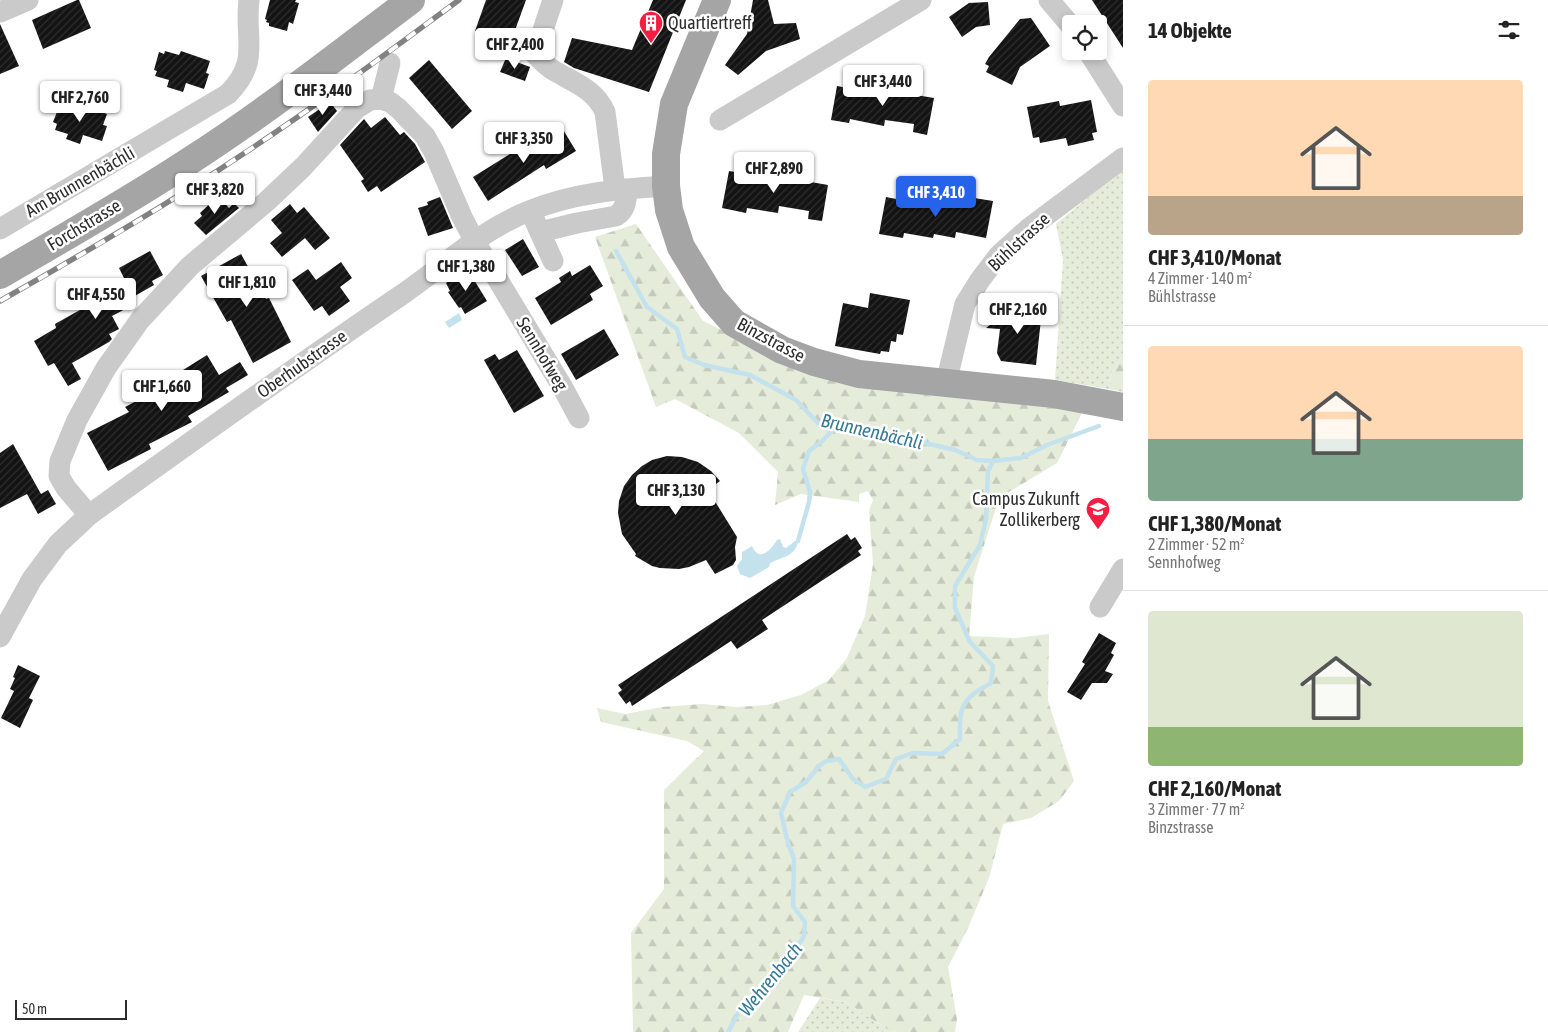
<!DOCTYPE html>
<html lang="de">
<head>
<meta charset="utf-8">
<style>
  body { margin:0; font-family:"Asap Condensed",sans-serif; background:#f6f6f6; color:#222; height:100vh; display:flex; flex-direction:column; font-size:19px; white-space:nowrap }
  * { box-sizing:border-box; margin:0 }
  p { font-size:16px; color:#767676 }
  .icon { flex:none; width:28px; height:28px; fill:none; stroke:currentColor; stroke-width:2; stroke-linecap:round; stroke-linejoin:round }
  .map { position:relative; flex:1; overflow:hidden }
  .panel { display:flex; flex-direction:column; background:#fff; width:425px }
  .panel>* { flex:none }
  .tools { position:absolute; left:1062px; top:15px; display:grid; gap:10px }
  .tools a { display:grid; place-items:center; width:45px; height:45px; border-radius:5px; background:#fff; box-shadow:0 2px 8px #0003; font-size:25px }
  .scale { position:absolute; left:15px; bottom:12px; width:112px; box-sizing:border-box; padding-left:5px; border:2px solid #2d2d2d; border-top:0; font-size:14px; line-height:18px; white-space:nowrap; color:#2d2d2d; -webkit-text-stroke:4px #fff; paint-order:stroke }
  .price { position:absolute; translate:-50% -42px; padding:0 11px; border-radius:5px; background:#fff; color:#222; font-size:16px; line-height:32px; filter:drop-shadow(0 1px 2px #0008) }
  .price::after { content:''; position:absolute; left:50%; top:30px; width:15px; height:11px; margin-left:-8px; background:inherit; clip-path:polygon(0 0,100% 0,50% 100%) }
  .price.selected { background:#2563eb; color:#fff }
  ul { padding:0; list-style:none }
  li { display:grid; align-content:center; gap:10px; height:265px; padding:0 25px }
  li+li { border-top:1px solid #e0e0e0 }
  li span { display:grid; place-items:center; height:155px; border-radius:5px; color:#555 }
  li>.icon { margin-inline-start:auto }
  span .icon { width:90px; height:90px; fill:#fffc; stroke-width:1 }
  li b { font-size:21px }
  h2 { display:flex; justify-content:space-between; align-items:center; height:60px; padding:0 25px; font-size:21px }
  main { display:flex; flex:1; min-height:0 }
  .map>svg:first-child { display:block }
  .grass { fill:url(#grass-dots) }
  .forest { fill:url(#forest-firs) }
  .water { fill:#c3e2ee }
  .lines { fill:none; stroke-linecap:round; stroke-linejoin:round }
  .stream { stroke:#c3e2ee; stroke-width:4.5 }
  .building { fill:url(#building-hatch) }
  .minor { stroke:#cacaca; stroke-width:21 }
  .major { stroke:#a5a5a5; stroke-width:28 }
  .rail-casing { stroke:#828282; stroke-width:5.5 }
  .rail { stroke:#fff; stroke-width:4; stroke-dasharray:11; stroke-linecap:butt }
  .labels { text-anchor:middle; stroke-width:5; stroke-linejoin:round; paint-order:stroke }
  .poi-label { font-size:18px; fill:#2d2d2d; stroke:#fff; text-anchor:start }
  .street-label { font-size:18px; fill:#2d2d2d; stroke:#fff }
  .water-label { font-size:19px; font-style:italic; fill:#347a96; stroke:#fff }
</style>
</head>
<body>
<main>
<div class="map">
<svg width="1123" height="1032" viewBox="0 0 1123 1032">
  <defs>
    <pattern id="grass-dots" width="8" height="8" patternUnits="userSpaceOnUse" patternTransform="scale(1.25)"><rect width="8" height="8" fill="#e5ecd9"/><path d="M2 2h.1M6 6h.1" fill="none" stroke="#c5cbbb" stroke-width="1.8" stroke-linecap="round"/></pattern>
    <pattern id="forest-firs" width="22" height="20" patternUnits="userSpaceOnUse" patternTransform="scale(1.25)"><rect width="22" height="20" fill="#e5ecd9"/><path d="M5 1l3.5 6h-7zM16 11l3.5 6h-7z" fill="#c5cbbb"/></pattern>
    <pattern id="building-hatch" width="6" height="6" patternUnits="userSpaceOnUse" patternTransform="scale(1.25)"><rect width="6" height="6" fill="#141414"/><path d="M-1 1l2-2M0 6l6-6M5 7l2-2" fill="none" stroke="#2e2e2e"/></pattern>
  </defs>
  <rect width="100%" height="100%" fill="#fff"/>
  <!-- grass -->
  <g class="grass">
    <polygon points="1123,168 1123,354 1112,372 1109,389 1055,380 1063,260 1056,224"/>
    <polygon points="820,998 846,1002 890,1031 898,1032 798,1032"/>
  </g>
  <!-- forest -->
  <g class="forest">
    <polygon points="636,224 703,321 772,354 851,383 933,396 1040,403 1084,409 1057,463 999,498 974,577 969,636 1016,638 1049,634 1048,701 1074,781 1059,801 1031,818 1003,824 989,878 968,928 948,967 957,1019 955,1032 898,1032 890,1031 846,1002 804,995 788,1032 633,1032 631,933 664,889 664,790 704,751 687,741 601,722 597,708 625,714 662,707 702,704 736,707 767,705 801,695 829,680 847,658 865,616 873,564 869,510 873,500 868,491 859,494 859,502 801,494 775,505 778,472 739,433 675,399 656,407 595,237"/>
    <polygon points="1123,354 1123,392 1109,389 1112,372"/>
  </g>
  <!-- water -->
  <g class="water">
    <polygon points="459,313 462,320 449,328 445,322"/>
    <path d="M780,539l3,8 3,1 9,-7h3c-2,15 -16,16 -28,22l-1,4 -19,11 -10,-4 -3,-8 5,-7v-7l10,-6c7,17 19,4 25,-6z"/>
  </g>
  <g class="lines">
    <!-- stream -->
    <g class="stream">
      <polyline points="616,251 647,307 677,329 685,357 704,365 750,375 796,400 818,423 853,431 882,433 955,450 977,460 993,461"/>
      <polyline points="798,541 809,502 810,492 803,469 809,451 821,442 836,427"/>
      <path d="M728,1032l11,-20 16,-20 37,-37 12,-19 1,-14 -12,-16 1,-47 -6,-16 -7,-30 9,-21 16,-10 14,-17 7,-4 12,-2 14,20 12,8 21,-8 10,-20 17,-6 29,1 18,-15c-1,-34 2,-40 31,-56l2,-17 -23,-24 -15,-34v-22l25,-41 6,-26 2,-48 5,-10 28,-3 26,-13 52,-19"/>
    </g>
  </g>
  <!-- building -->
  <g class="building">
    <polygon points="77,0 79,0 91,28 43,49 32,20"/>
    <polygon points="270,0 296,0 295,2 299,3 293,24 289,22 287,31 269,26 269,23 266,22 267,20 265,19"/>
    <polygon points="486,0 526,0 510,44 475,31"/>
    <polygon points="653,0 686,0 649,92 574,68 564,62 572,38 632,50"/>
    <polygon points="753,0 768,0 774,24 796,23 800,39 766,51 738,75 725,65 747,34"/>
    <polygon points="1092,0 1123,0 1123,48"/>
    <polygon points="988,2 990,25 976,27 962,37 949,17 969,3"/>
    <polygon points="1031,18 1050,46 1020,67 1012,85 986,72 989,66 985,64 989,57 1020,19"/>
    <polygon points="0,24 19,66 0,74"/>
    <polygon points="165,51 179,55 181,51 210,61 206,73 209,74 204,89 186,83 183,92 167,87 169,80 155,76 157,71 154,70 159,52 164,54"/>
    <polygon points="506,58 530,67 525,81 500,72"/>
    <polygon points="429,60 472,111 452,129 409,78"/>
    <polygon points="891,84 905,86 904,93 934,98 927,135 913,132 914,124 885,120 884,126 850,119 849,123 831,120 837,86 858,90 859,88 871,90 872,85 890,89"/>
    <polygon points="1091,100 1097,132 1092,133 1094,140 1068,146 1066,138 1040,143 1039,137 1033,138 1027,107 1059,101 1060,106"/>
    <polygon points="330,102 337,111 318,132 308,117"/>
    <polygon points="63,103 76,108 78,104 107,114 103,125 107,126 102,141 83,135 80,144 66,139 68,134 55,130 57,124 53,122 59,107 62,108"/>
    <polygon points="385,117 400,135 404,132 415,144 425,162 381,192 377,186 368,192 361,181 364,179 340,145 364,119 371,128"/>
    <polygon points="562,128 576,151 546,169 544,165 488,201 473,177 529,142 532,146"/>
    <polygon points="729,171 764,177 765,172 784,176 785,172 800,174 799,180 828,185 822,221 808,219 809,211 779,206 778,213 747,208 746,213 722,208"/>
    <polygon points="218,196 229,208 234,203 239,208 206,235 194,223 202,216 200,213"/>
    <polygon points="440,197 453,228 428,236 418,208 428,205 427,202"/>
    <polygon points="886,197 921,204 922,200 939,203 940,198 973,203 974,198 993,201 986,238 956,232 955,238 934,234 933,238 904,233 903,238 879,234"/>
    <polygon points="290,204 297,213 304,207 330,238 315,250 305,238 282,257 270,243 282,233 271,220"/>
    <polygon points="523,239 539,267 522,276 505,250"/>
    <polygon points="150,251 163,275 152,281 154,285 126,301 129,307 112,316 119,329 109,334 112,339 109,342 72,363 81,379 68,386 54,363 48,366 34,341 56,328 55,324 119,288 116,282 124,278 119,268"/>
    <polygon points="241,254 266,299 269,298 291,342 253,363 231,320 227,322 201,276"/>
    <polygon points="341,262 352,278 340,287 350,301 329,316 322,306 314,311 292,280 308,269 316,280"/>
    <polygon points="590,265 603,286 590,294 593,300 551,325 535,298 561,282 559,278 570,271 572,276"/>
    <polygon points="468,270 487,301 465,314 461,307 459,308 448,292 450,291 446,283"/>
    <polygon points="870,293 910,300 903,335 897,334 896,342 891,341 889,352 881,351 880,354 835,346 843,303 868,308"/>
    <polygon points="1002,306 1042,310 1036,365 1001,361 997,353 1000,329 986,328 1000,317"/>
    <polygon points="604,329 619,355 576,380 561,354"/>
    <polygon points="517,350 544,396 514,413 484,360 495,354 499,360"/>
    <polygon points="207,355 219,375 240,362 248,375 226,388 229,392 188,416 192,422 149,444 151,449 108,471 87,433 129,412 125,407 169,384 167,380"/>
    <polygon points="13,444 41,494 48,490 56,504 38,514 27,494 0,508 0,453"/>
    <polygon points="667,456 682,457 698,462 711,471 720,481 708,490 737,537 735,547 736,560 733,565 715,574 706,560 689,567 679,569 660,568 652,566 635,556 636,554 622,534 618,513 619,501 624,486 632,475 642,466 652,460"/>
    <polygon points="847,534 851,540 855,537 862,548 858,551 861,555 762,620 768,629 737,649 731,641 632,706 630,701 626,704 618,693 622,690 618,685"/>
    <polygon points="1099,633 1116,643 1111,653 1114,655 1105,671 1113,674 1107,683 1092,683 1081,700 1067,692 1085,664 1082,662"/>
    <polygon points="18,665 40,676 29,698 33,700 20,728 1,718 14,691 10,689 15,678 13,677"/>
  </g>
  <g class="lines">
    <!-- minor -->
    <g class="minor">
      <path d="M553,0l-18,54c5,5 11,12 18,16 20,12 42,19 52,42l10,77"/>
      <polyline points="1049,0 1071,26"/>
      <polyline points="0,12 28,0"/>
      <polyline points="1088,51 1123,106"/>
      <polyline points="381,99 390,63"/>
      <polyline points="720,120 921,0"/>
      <polyline points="534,219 553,261"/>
      <path d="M0,229l228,-135c33,-33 16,-55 21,-94"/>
      <path d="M540,232l37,-9 39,-7c10,-6 11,-17 10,-27"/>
      <polyline points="946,383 965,304 980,280 999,255 1028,229 1123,158"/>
      <polyline points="89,515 66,488 59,476 60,461 77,420 106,368 140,320 190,266 266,202 303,167 357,108 370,100 381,99 390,102 399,109 425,136 434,152 462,217 474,240 563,388 579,418"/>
      <polyline points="1100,607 1123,569"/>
      <path d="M0,637l32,-58 26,-35 31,-29c103,-74 206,-148 311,-219 44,-30 79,-65 129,-85 44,-18 90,-22 137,-25"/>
    </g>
    <!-- major -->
    <g class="major">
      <polyline points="717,0 674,104 666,154 666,186 669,210 681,247 712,298 734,323 782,350 814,362 859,374 1054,394 1123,407"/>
      <path d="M0,275c63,-37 127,-73 188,-113 78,-50 150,-107 223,-162"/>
    </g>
    <defs>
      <path id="rail" d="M0,301c81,-46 162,-93 240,-145 75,-49 147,-103 219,-156"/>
    </defs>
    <!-- rail casing -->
    <use href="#rail" class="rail-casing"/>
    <!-- rail -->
    <use href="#rail" class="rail"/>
  </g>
  <!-- icons -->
  <defs>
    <symbol id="building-pin" viewBox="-11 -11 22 30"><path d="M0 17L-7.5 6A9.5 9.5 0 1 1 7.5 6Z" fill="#f61d42" stroke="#fff"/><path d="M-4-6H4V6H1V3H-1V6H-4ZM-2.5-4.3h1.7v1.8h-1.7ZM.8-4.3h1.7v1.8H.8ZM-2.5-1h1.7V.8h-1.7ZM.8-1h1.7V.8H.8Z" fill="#fff"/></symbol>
    <symbol id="school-pin" viewBox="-11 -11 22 30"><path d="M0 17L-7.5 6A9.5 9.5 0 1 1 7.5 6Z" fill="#f61d42" stroke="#fff"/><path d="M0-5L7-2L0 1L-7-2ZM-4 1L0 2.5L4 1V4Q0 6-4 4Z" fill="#fff"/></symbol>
  </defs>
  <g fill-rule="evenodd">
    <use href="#building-pin" x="637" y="9" width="28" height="38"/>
    <use href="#school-pin" x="1084" y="495" width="28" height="38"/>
  </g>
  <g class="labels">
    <!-- poi labels -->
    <g class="poi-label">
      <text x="668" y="29">Quartiertreff</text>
      <text x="1080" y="505" text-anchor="end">Campus Zukunft<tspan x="1080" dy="21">Zollikerberg</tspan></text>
    </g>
    <!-- street labels -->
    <g class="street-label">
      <text transform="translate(80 182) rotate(-30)" y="6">Am Brunnenbächli</text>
      <text transform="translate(84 225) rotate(-31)" y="6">Forchstrasse</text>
      <text transform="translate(1019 242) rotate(-43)" y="6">Bühlstrasse</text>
      <text transform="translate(771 340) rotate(28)" y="6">Binzstrasse</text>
      <text transform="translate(542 354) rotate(59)" y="6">Sennhofweg</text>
      <text transform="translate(302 364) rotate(-35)" y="6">Oberhubstrasse</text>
    </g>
    <!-- water labels -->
    <g class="water-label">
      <text transform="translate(872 431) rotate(13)" y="7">Brunnenbächli</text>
      <text transform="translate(770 979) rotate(-51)" y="7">Wehrenbach</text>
    </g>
  </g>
</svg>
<div class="tools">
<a><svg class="icon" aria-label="locate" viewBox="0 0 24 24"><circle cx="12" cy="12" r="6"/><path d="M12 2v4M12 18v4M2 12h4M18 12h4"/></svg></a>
</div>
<div class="scale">50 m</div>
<b class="price" style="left:515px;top:70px">CHF 2,400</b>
<b class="price" style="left:883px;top:107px">CHF 3,440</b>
<b class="price" style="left:323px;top:116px">CHF 3,440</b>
<b class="price" style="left:80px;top:123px">CHF 2,760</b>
<b class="price" style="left:524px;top:164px">CHF 3,350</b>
<b class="price" style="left:774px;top:194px">CHF 2,890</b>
<b class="price" style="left:215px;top:215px">CHF 3,820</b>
<b class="price selected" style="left:936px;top:218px">CHF 3,410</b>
<b class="price" style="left:466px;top:292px">CHF 1,380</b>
<b class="price" style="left:247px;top:308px">CHF 1,810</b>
<b class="price" style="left:96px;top:320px">CHF 4,550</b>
<b class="price" style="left:1018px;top:335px">CHF 2,160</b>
<b class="price" style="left:162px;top:412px">CHF 1,660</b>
<b class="price" style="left:676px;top:516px">CHF 3,130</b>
</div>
<section class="panel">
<h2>14 Objekte<svg class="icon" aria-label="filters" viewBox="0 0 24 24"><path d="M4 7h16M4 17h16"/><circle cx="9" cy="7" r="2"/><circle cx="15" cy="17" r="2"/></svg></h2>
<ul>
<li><span style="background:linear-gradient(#ffd9b3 75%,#b9a48a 0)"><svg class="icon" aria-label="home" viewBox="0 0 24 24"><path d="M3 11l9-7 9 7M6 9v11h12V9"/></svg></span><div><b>CHF 3,410/Monat</b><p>4 Zimmer · 140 m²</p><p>Bühlstrasse</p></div></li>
<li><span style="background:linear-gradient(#ffd9b3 60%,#7fa58c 0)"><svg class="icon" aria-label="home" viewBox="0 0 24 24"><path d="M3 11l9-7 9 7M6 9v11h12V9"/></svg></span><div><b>CHF 1,380/Monat</b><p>2 Zimmer · 52 m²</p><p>Sennhofweg</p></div></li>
<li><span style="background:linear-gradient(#dfe7d0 75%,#8fb573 0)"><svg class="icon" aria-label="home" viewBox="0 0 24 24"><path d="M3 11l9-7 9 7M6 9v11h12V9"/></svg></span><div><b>CHF 2,160/Monat</b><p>3 Zimmer · 77 m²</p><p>Binzstrasse</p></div></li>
</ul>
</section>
</main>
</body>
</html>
